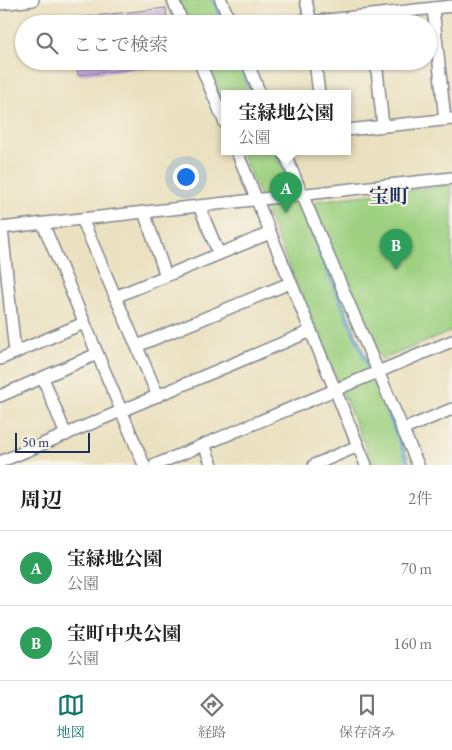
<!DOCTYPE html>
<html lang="ja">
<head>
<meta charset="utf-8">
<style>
	:root { --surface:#fff; --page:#f2f2f2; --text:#222; --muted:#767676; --line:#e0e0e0; --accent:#0f766e }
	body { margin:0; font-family:"EB Garamond","Noto Serif JP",serif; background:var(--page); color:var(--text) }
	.scale { position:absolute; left:15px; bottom:12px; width:75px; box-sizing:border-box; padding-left:5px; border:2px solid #1b2f5e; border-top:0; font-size:14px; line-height:18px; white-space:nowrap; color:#1b2f5e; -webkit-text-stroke:4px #f7f3e8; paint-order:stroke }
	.you { position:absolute; left:185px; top:176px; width:18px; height:18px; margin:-12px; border:4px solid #fff; border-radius:50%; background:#1a73e8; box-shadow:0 0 0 8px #1a73e833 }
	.badge { display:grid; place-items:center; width:32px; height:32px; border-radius:50%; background:var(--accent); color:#fff; font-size:16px; font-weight:700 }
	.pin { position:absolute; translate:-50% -41px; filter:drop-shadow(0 1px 2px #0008) }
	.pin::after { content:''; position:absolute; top:26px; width:18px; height:15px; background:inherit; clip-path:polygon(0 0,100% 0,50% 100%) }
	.popup { position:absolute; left:221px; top:90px; width:130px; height:65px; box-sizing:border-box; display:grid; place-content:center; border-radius:0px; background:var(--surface); filter:drop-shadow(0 1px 4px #0005); font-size:16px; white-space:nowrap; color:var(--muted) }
	.popup b { font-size:19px; color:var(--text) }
	.popup::after { content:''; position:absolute; left:50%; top:100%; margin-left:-10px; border:10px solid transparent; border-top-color:var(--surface) }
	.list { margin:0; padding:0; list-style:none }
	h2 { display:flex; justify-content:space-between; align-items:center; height:65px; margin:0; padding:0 20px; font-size:21px }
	h2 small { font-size:16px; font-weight:400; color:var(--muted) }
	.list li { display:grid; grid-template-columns:32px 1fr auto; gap:15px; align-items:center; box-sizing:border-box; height:75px; padding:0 20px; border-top:1px solid var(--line) }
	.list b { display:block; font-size:19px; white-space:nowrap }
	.list p { margin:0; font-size:16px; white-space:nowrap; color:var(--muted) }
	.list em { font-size:16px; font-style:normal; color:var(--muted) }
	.icon { flex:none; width:28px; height:28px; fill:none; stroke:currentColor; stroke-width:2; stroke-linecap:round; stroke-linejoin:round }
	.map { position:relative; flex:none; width:452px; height:465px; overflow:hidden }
	.search { position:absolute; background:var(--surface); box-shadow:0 1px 4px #0004; left:15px; right:15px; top:15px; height:55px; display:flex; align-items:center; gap:12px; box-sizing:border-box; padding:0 18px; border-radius:28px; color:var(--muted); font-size:19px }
	.sheet { height:215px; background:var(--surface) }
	nav { display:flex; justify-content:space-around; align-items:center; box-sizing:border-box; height:70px; border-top:1px solid var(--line); background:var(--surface); font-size:14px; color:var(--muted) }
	nav a { display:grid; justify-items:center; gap:2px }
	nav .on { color:var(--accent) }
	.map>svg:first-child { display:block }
	.green { fill:#9ed181; stroke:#5c8070 }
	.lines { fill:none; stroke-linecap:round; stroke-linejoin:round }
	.stream { stroke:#66a7d9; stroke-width:3 }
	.building { fill:#c2a0dc }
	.minor-casing { stroke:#83888f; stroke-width:14 }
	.minor { stroke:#fff; stroke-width:11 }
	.labels { text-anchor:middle; stroke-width:4; stroke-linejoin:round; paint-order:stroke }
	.quarter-label { font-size:20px; font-weight:bold; fill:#1b2f5e; stroke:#f7f3e8 }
</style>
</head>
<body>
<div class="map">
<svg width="452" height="465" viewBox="0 0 452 465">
	<rect width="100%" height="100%" fill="#f7f3e8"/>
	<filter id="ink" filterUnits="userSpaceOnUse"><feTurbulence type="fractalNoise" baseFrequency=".02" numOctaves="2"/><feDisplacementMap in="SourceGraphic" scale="10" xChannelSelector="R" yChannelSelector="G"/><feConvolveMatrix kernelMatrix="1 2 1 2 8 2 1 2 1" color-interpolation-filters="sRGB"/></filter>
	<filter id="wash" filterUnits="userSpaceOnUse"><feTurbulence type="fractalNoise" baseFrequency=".0096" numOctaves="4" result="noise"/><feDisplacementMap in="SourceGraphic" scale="20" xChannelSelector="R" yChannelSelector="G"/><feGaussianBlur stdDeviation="1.12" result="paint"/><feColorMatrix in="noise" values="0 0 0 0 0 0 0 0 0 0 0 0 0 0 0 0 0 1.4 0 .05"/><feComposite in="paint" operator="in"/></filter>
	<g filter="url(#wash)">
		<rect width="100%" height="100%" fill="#ebe1c0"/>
		<g class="green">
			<path d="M177 0H216L226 24H187Z"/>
			<path d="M203 61H242L256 94H225V113Z"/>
			<path d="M241 152H280L411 465H373Z"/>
			<path d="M452 185V331L383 359 378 355 313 208 316 201Z"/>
		</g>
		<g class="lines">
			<g class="stream">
				<path d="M213 0 223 24"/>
				<path d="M239 61 252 94"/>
				<path d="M277 152 292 187"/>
				<path d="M299 204 368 367"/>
				<path d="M375 383 409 465"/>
			</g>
		</g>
		<g id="blocks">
			<g class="building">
				<path d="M166 8 167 21 144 24H74V18Z"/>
				<path d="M95 61H169L170 65 78 75 76 63Z"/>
			</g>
		</g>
	</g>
	<g filter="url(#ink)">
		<use href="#blocks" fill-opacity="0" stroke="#83888f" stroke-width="1"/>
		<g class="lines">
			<defs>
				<g id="minor">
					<path d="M173 0 183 24"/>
					<path d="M221 0 231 24"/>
					<path d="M306 0 311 24"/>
					<path d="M0 4 33 0"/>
					<path d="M433 8 445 120"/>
					<path d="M291 24 452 6"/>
					<path d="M199 61 225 123"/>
					<path d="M247 61 260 94"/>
					<path d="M315 61 319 94"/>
					<path d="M376 61 383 126"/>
					<path d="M347 130 452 119"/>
					<path d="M237 152 366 465"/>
					<path d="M284 152 418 465"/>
					<path d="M199 206 219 254"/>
					<path d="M144 212 166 276"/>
					<path d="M82 219 158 396"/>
					<path d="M43 224 144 465"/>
					<path d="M0 228 452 178"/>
					<path d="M2 228 15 353"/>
					<path d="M115 297 270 233"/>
					<path d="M137 346 290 283"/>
					<path d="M0 359 84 323"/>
					<path d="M43 378 66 435"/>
					<path d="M0 396 97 354"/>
					<path d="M402 430 452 409"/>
					<path d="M204 445 212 465"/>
					<path d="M0 462 311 331"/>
					<path d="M155 465 452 341"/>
					<path d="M314 465 358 446"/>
				</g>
			</defs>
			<use href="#minor" class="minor-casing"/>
			<use href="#minor" class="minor"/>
		</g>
	</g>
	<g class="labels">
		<g class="quarter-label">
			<text x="389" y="203">宝町</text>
		</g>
	</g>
</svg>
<div class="scale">50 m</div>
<div class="you"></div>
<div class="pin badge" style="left:286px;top:213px;background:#2e9e5b">A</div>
<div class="popup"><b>宝緑地公園</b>公園</div>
<div class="pin badge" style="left:396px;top:270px;background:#2e9e5b">B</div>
<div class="search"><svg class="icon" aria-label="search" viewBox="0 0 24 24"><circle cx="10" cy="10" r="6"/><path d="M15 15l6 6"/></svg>ここで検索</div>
</div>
<section class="sheet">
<h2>周辺<small>2件</small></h2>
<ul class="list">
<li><span class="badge" style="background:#2e9e5b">A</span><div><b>宝緑地公園</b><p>公園</p></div><em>70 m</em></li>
<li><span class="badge" style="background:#2e9e5b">B</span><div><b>宝町中央公園</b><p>公園</p></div><em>160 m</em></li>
</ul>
</section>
<nav>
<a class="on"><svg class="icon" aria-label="map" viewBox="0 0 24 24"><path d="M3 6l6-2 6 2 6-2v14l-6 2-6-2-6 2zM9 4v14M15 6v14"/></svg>地図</a>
<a><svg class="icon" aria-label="directions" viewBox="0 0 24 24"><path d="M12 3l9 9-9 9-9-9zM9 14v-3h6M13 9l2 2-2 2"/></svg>経路</a>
<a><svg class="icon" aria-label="saved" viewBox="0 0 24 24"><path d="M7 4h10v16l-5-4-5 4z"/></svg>保存済み</a>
</nav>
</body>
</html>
